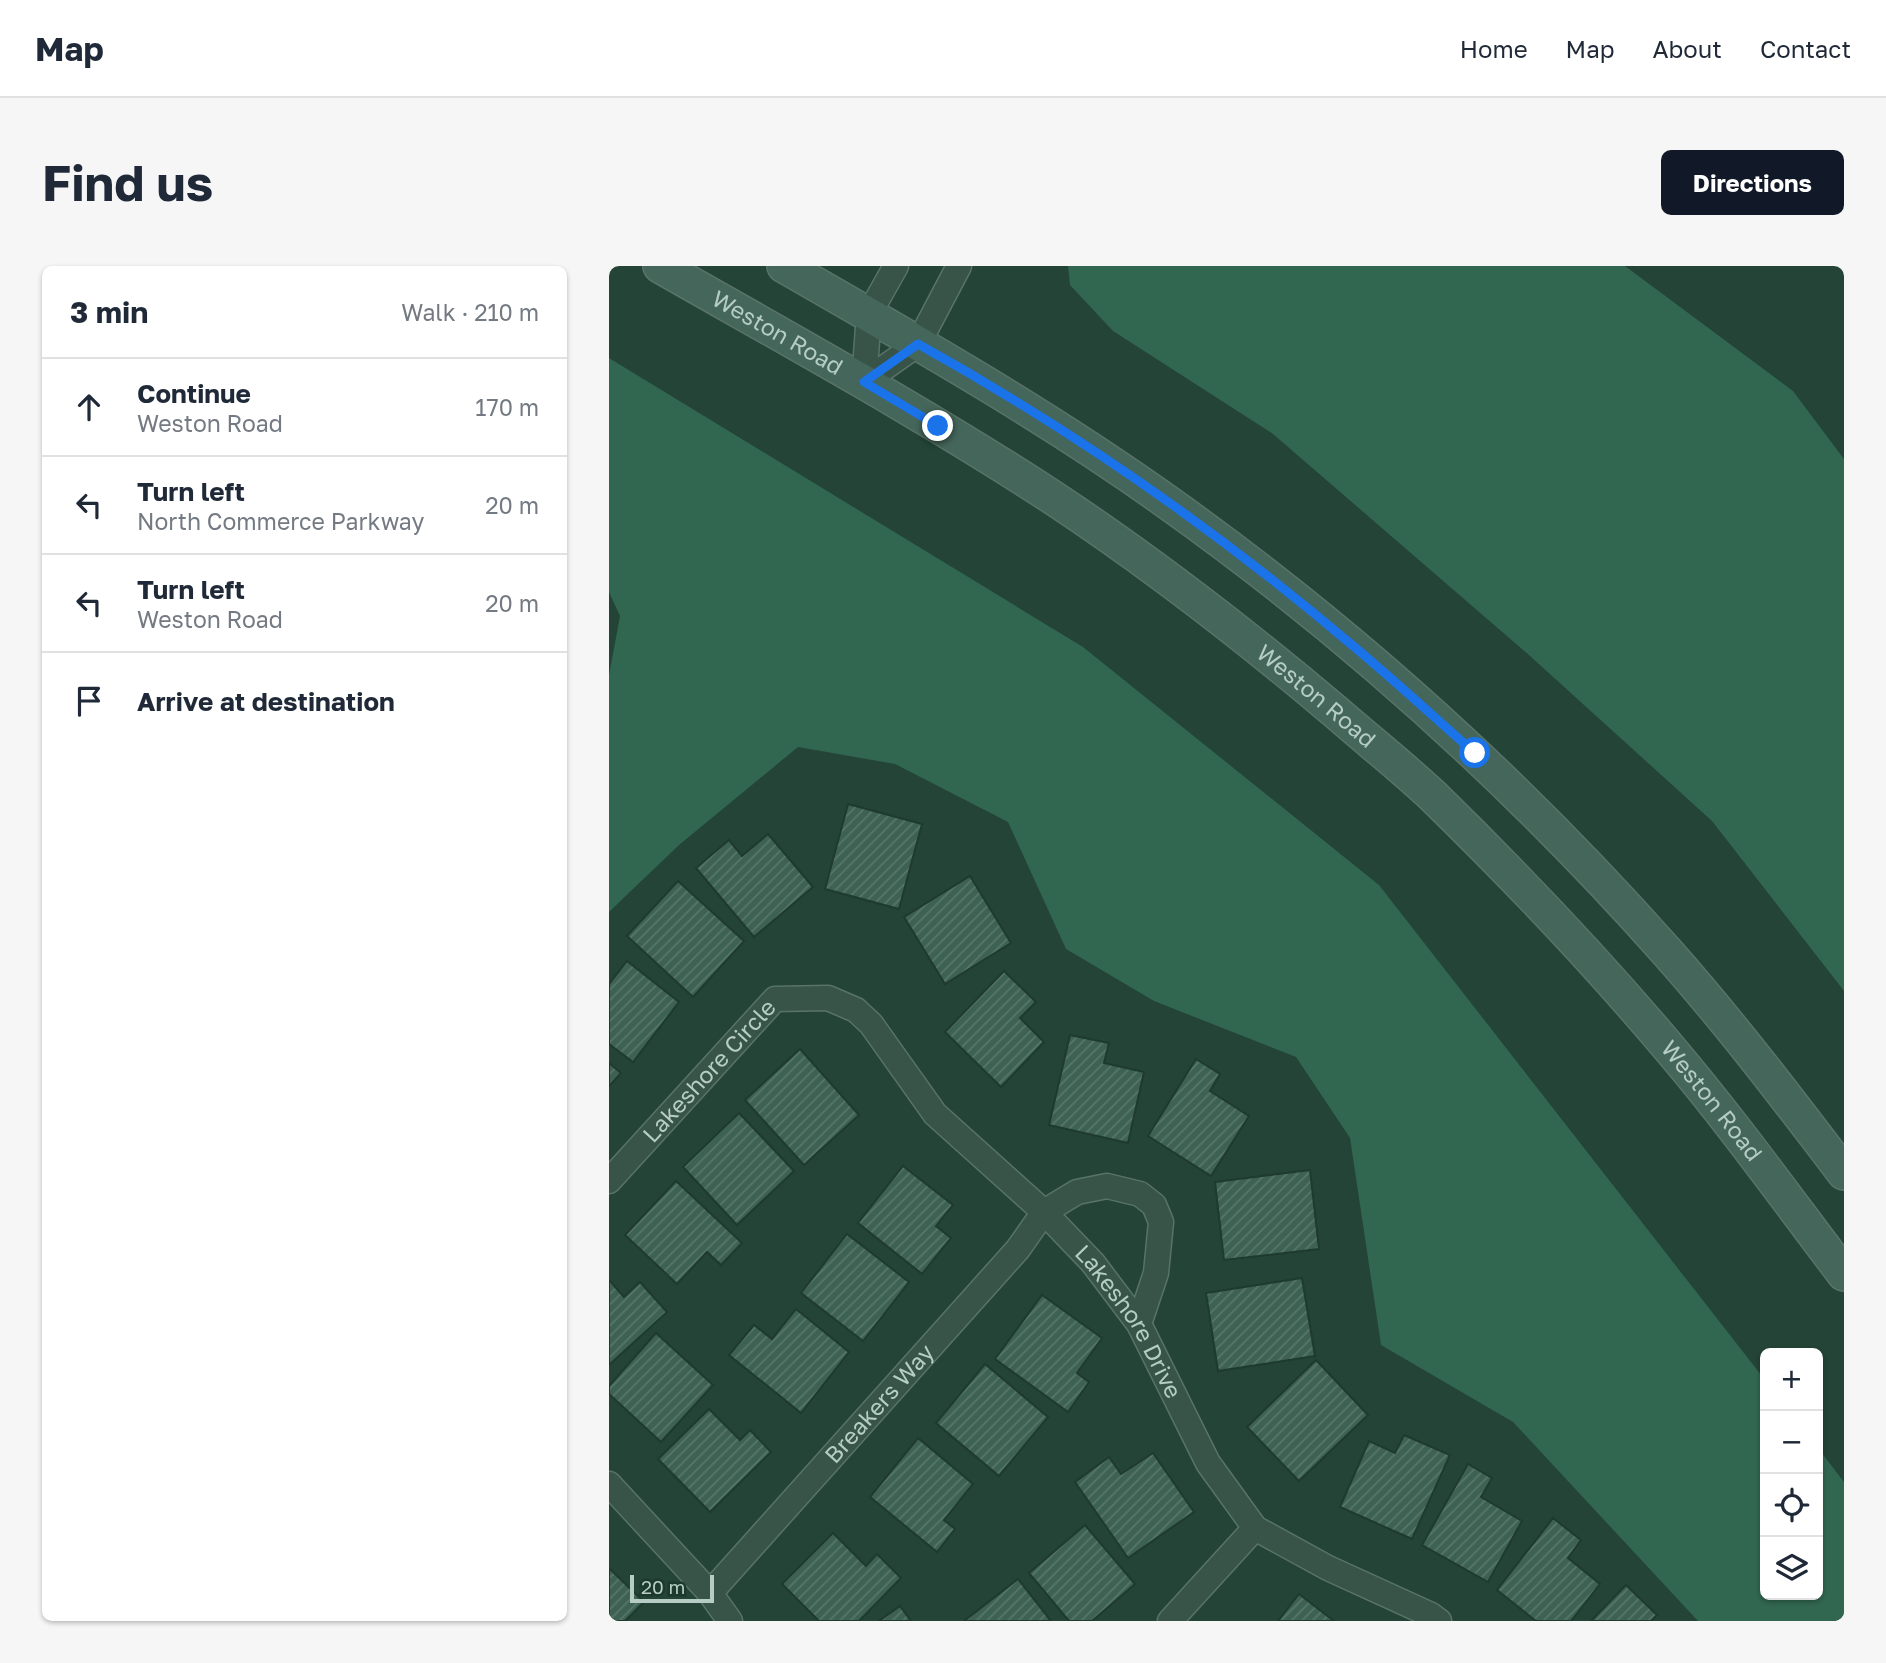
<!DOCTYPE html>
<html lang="en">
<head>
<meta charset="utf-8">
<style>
	:root { --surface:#fff; --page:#f6f6f7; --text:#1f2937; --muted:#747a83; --line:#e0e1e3; --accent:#111827 }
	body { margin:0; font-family:"Golos Text",sans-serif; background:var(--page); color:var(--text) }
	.controls { position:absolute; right:21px; bottom:21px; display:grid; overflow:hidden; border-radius:10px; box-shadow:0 2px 5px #0004 }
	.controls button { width:63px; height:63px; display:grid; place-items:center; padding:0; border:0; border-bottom:2px solid var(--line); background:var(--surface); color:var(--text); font:35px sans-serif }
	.scale { position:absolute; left:21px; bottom:18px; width:84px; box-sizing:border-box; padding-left:7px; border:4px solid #b5cdc4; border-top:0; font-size:19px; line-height:24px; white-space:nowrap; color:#b5cdc4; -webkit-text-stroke:5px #1d382d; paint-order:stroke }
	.stop { position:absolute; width:21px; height:21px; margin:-16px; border:5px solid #1a73e8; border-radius:50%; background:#fff }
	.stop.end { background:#1a73e8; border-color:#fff; box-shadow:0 2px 7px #0008 }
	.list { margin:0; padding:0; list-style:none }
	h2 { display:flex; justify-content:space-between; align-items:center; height:91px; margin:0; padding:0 28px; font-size:30px }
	h2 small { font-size:23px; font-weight:400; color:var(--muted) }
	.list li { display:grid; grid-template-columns:46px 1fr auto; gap:21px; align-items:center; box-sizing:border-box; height:98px; padding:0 28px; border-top:2px solid var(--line) }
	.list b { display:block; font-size:26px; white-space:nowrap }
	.list p { margin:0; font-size:23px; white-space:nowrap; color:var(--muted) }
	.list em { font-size:23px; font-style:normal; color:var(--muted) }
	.icon { flex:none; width:38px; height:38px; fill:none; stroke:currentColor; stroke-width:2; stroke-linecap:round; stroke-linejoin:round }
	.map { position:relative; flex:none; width:1235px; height:1355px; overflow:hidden; border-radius:10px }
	header { display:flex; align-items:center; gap:42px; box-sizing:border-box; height:98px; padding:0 35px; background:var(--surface); border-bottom:2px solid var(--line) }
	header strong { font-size:33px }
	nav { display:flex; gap:38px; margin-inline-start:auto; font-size:24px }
	.intro { display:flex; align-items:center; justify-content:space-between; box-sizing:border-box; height:168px; padding:0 42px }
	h1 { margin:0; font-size:49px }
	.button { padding:18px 32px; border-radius:10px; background:var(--accent); color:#fff; font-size:24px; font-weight:700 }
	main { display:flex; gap:42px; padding:0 42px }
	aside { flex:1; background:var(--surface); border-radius:10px; box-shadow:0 2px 5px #0004 }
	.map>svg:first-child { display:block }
	.water { fill:#316650 }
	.building { fill:url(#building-hatch); stroke:#1f3a2f; stroke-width:2 }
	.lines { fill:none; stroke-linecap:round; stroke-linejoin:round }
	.street-casing { stroke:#597369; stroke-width:27 }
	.secondary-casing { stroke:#597369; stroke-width:36 }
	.street { stroke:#385348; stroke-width:24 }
	.secondary { stroke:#45665b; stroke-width:33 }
	.route { stroke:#1a73e8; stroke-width:9 }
	.labels { text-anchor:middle; stroke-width:5; stroke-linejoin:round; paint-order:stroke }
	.street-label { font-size:23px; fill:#b5cdc4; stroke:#1d382d }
</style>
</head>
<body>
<header>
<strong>Map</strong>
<nav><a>Home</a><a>Map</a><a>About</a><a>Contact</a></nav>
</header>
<div class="intro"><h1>Find us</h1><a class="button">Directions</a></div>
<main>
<aside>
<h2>3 min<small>Walk · 210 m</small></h2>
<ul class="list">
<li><svg class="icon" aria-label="ahead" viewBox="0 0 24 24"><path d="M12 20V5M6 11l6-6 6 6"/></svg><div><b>Continue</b><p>Weston Road</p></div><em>170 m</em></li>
<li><svg class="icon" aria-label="left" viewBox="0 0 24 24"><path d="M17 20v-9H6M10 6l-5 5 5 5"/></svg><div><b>Turn left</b><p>North Commerce Parkway</p></div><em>20 m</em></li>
<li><svg class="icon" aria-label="left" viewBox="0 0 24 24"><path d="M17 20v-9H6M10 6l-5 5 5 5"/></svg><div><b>Turn left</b><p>Weston Road</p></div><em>20 m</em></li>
<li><svg class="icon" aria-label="arrive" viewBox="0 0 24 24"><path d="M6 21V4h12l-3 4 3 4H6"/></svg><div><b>Arrive at destination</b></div></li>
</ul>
</aside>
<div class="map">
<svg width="1235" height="1355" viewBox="0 0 1235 1355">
	<defs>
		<pattern id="building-hatch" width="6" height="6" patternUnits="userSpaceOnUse" patternTransform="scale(1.75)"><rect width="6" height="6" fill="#3d6153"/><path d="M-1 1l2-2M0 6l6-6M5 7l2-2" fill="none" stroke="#57766a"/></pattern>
	</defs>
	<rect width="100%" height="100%" fill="#234436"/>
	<g class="water">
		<path d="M459 0H1016L1184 125 1235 193V725L1103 555 921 390 664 168 504 65 461 19Z"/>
		<path d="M0 92 474 381 770 619 1156 1114V1329H1209V1182L1235 1216V1355H1089L904 1156 772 1079 741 872 687 791 545 735 457 683 399 556 286 498 189 481 70 579 0 646V409L11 350 0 326Z"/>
	</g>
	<g class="building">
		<path d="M239 538 313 558 290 643 216 623Z"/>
		<path d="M159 568 204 621 145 671 87 602 120 574 133 590Z"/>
		<path d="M361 610 402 677 336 718 295 651Z"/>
		<path d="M69 615 135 675 84 731 18 670Z"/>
		<path d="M18 695 70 736 24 796 0 778V718Z"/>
		<path d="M395 705 427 736 411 752 435 776 392 821 336 766Z"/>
		<path d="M461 769 500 777 495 797 535 806 519 877 440 859Z"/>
		<path d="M191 783 250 849 195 899 136 834Z"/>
		<path d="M587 793 611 808 601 825 640 850 602 910 539 870Z"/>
		<path d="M0 797 12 807 0 820Z"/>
		<path d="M130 847 185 905 128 959 74 901Z"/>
		<path d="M294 900 344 939 327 960 342 972 313 1008 249 957Z"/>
		<path d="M701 904 710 983 615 994 606 916Z"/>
		<path d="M67 915 133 977 112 999 98 986 68 1018 16 969Z"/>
		<path d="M238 968 300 1016 254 1075 192 1027Z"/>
		<path d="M693 1012 706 1090 609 1105 597 1027Z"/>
		<path d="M0 1014 15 1031 31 1016 58 1046 0 1099Z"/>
		<path d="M433 1029 493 1072 468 1107 480 1116 459 1146 386 1093Z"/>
		<path d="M187 1043 240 1086 192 1147 120 1089 145 1059 163 1073Z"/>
		<path d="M47 1067 104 1119 52 1176 0 1128V1120Z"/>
		<path d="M707 1094 759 1149 690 1215 638 1161Z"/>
		<path d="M376 1098 439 1151 390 1210 327 1157Z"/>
		<path d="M100 1143 131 1174 141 1164 162 1186 101 1246 49 1193Z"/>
		<path d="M795 1169 841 1189 803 1273 731 1241 760 1175 786 1187Z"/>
		<path d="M309 1172 364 1218 335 1254 346 1263 328 1286 261 1231Z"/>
		<path d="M544 1187 585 1246 519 1292 466 1216 500 1191 512 1208Z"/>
		<path d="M859 1198 883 1212 872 1231 913 1255 879 1316 813 1279Z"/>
		<path d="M944 1252 972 1274 959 1292 991 1318 962 1355H927L888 1324Z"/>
		<path d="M476 1259 526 1318 483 1355H460L420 1307Z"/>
		<path d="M224 1267 257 1300 268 1288 292 1312 250 1355H210L173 1318Z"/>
		<path d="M0 1302 35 1336 16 1355H0Z"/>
		<path d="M409 1313 442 1355H355Z"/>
		<path d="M1017 1319 1048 1349 1042 1355H982Z"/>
		<path d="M690 1328 725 1355H669Z"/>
		<path d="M291 1340 302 1355H270Z"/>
	</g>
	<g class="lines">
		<defs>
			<g id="street">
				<path d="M255 116 309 78 350 0"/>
				<path d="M255 116 260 48 287 0"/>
				<path id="s1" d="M0 915 166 733 219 732 247 744 262 758 326 848 435 946 484 997 530 1058 599 1197 646 1262 719 1302 822 1349 830 1355"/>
				<path d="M0 1218 101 1327 121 1355"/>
				<path id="s2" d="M101 1327 409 983 435 946 468 926 498 920 531 928 545 939 552 956 547 1007 530 1058"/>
				<path d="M561 1355 646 1262"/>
			</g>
			<g id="secondary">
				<path id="s3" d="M51 0C184 76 318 149 446 233 544 298 638 371 728 447 760 475 793 501 824 530 907 611 987 695 1061 783 1123 856 1178 933 1235 1008"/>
				<path d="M175 0C304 74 433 147 554 233 739 364 908 517 1058 686 1121 757 1178 832 1235 907"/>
			</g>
		</defs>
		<use href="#street" class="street-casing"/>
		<use href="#secondary" class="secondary-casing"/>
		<use href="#street" class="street"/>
		<use href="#secondary" class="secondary"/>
	</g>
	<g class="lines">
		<path class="route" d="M329 160 255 116 309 78C462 163 609 265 743 379 785 414 825 451 866 487"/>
	</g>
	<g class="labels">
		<g class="street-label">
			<text dy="8" stroke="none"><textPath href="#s3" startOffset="135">Weston Road</textPath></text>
			<text dy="8" stroke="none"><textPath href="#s3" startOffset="786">Weston Road</textPath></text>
			<text dy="8" stroke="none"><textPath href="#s1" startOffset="149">Lakeshore Circle</textPath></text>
			<text dy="8" stroke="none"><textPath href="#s3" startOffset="1353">Weston Road</textPath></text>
			<text dy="8" stroke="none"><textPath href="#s1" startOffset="747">Lakeshore Drive</textPath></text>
			<text dy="8" stroke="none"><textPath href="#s2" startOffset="254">Breakers Way</textPath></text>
		</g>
	</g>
</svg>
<div class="controls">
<button>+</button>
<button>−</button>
<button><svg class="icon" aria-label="locate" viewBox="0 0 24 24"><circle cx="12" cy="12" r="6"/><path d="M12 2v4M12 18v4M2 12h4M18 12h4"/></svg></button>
<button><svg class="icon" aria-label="layers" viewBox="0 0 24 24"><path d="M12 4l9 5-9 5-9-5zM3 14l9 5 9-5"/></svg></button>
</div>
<div class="scale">20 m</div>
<div class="stop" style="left:866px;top:487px"></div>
<div class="stop end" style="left:329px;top:160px"></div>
</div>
</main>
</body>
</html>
